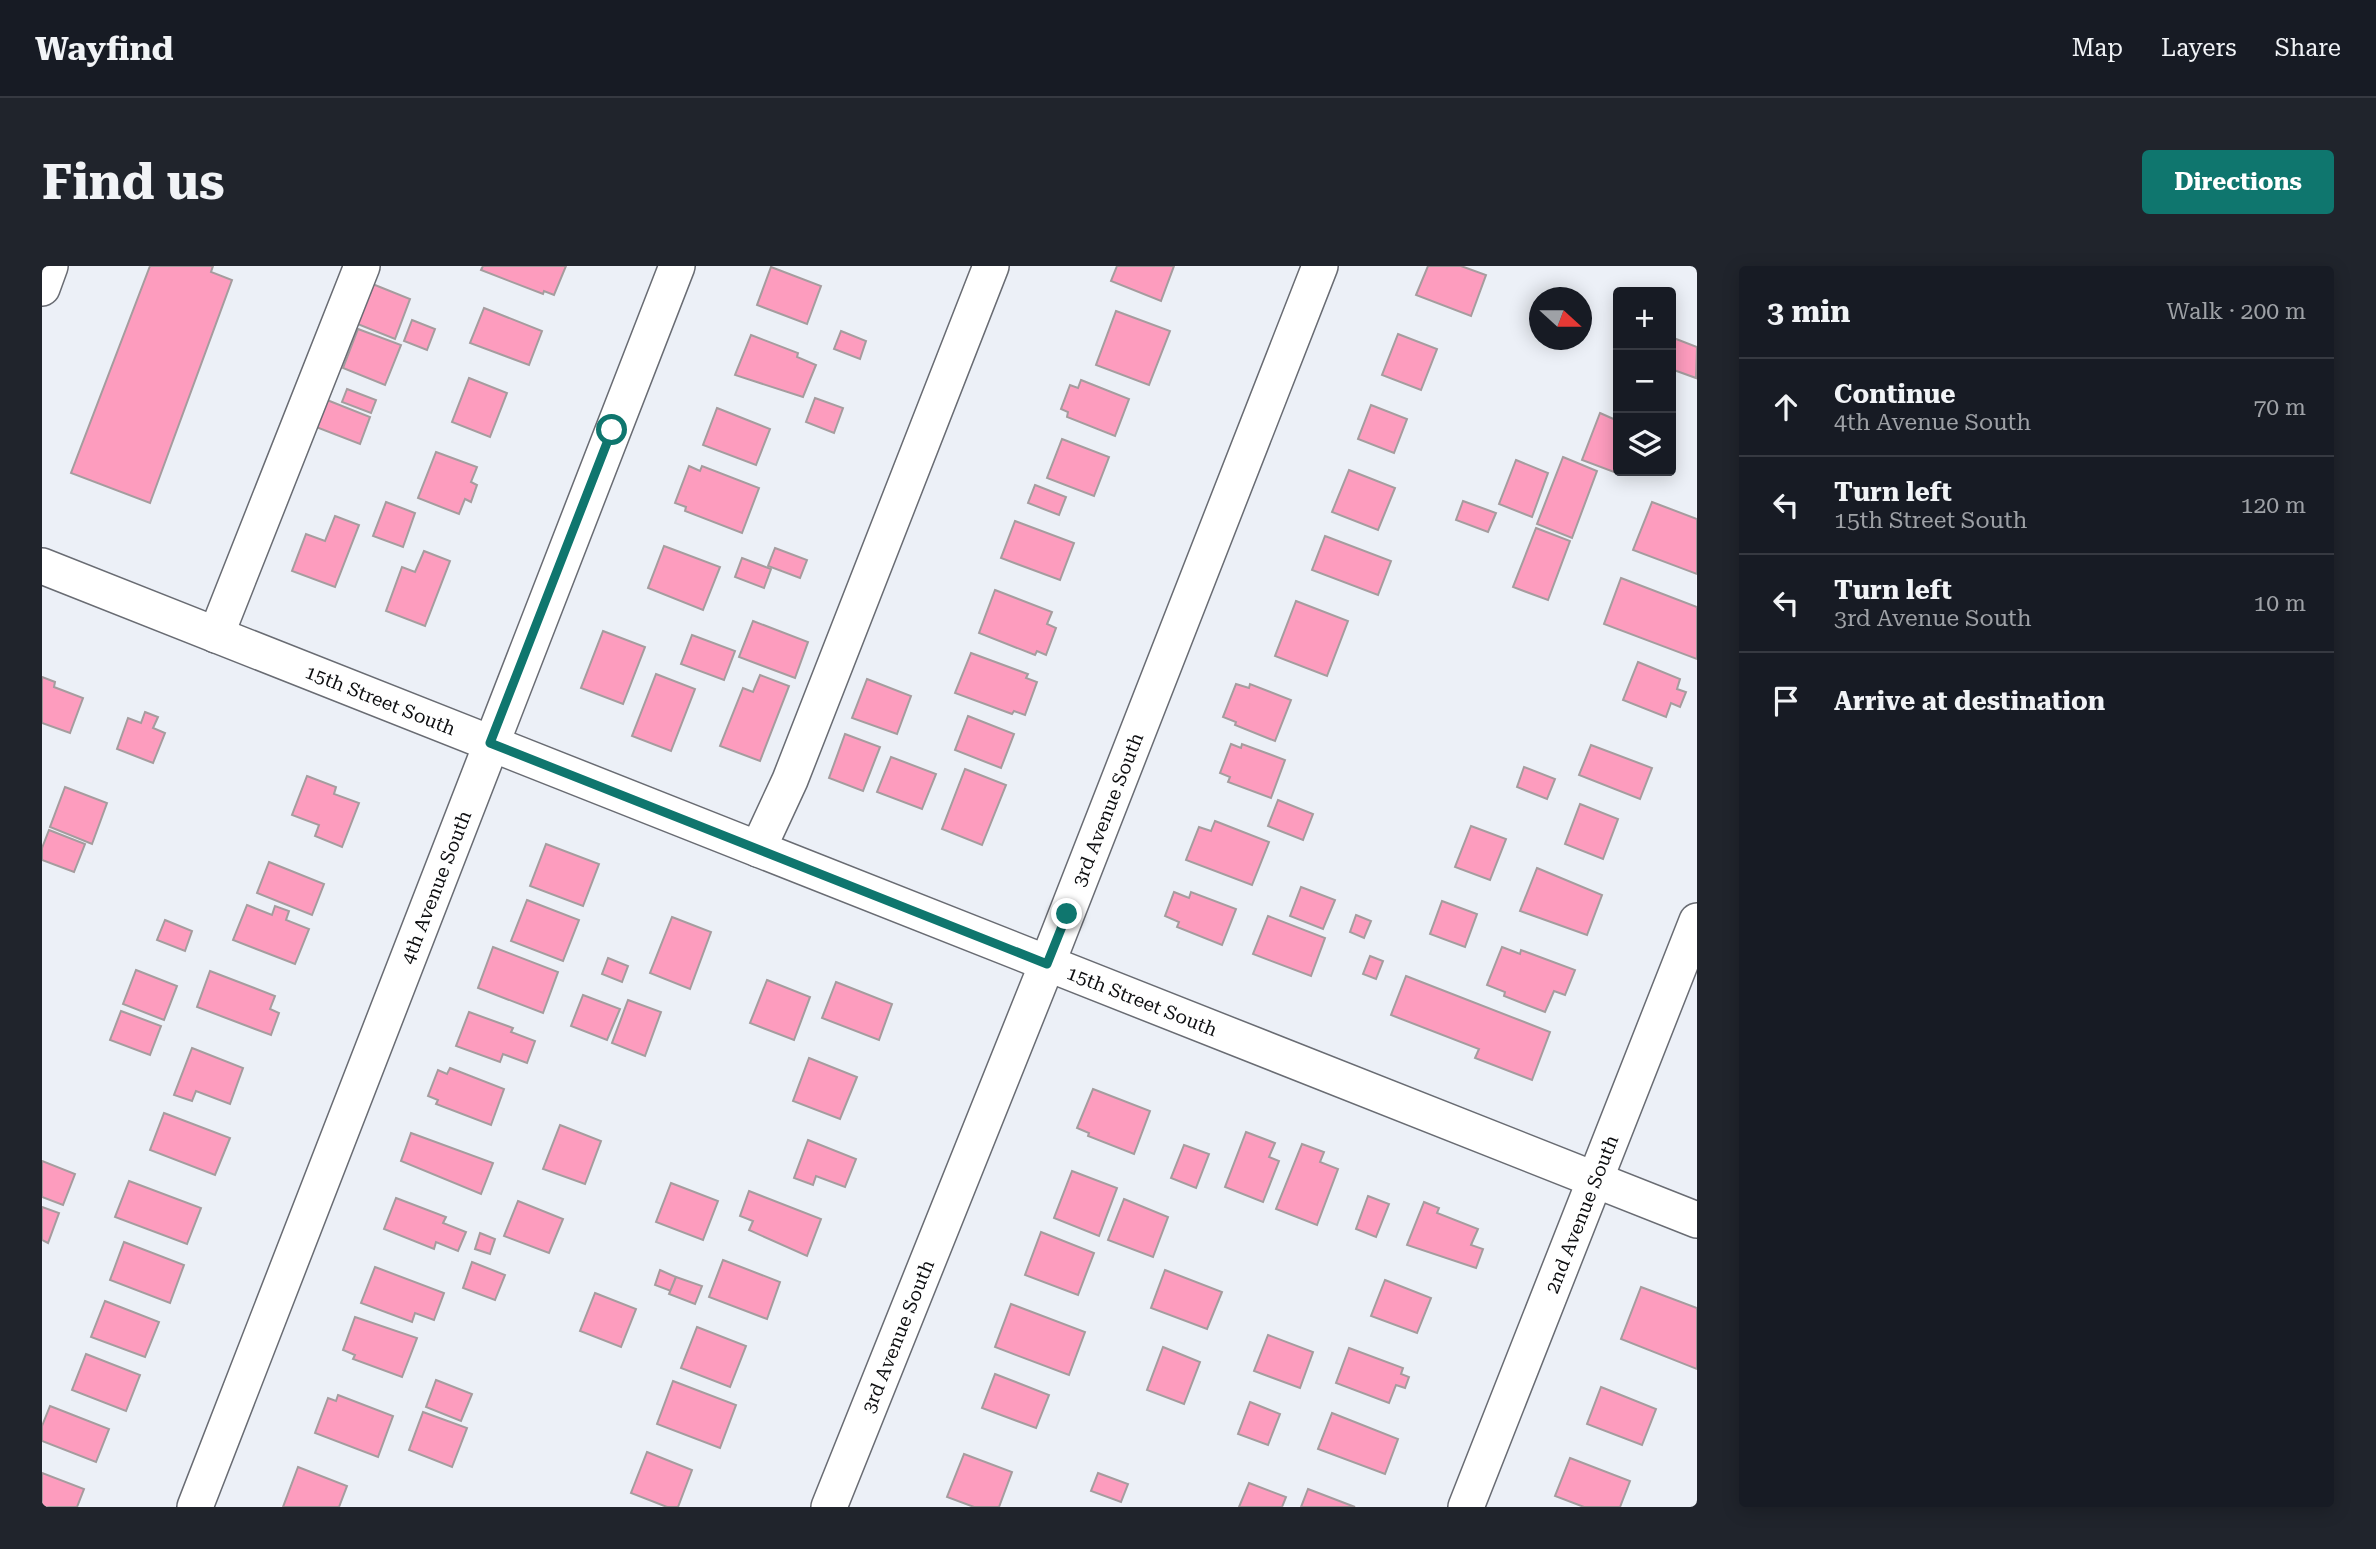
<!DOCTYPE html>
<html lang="en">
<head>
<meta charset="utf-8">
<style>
	:root { --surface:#171b24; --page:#20242c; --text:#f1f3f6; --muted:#9ea1a6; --line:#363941; --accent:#0f766e }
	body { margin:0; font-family:"Roboto Serif",serif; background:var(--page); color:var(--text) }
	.controls { position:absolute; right:21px; top:21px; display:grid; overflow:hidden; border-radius:7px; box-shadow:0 4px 18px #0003 }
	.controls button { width:63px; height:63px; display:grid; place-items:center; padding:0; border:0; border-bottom:2px solid var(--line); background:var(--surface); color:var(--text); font:35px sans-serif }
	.compass { position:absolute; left:1487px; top:21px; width:63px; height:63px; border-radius:50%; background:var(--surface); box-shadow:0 4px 18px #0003; rotate:111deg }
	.stop { position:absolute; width:21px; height:21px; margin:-16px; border:5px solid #0f766e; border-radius:50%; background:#fff }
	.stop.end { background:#0f766e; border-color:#fff; box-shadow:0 2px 7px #0008 }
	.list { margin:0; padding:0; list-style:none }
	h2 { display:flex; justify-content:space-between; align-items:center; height:91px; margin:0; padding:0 28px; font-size:30px }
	h2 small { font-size:23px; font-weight:400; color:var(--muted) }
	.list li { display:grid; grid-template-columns:46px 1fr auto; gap:21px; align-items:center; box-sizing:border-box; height:98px; padding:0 28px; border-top:2px solid var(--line) }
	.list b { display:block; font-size:26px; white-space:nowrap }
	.list p { margin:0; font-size:23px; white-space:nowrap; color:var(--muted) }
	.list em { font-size:23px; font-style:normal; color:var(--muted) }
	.icon { flex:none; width:38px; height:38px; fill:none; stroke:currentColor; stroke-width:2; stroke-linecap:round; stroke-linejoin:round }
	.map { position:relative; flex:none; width:1655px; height:1241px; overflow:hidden; border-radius:7px }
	header { display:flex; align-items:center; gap:42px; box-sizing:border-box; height:98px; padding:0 35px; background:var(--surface); border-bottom:2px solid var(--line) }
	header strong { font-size:33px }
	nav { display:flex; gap:38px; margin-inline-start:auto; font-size:24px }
	.intro { display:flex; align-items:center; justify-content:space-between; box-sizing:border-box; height:168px; padding:0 42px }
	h1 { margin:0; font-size:49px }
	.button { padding:18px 32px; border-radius:7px; background:var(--accent); color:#fff; font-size:24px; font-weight:700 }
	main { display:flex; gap:42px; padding:0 42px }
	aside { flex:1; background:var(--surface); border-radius:7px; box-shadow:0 4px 18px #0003 }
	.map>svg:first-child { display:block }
	.building { fill:#fd9cbe; stroke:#a59c9e; stroke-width:2 }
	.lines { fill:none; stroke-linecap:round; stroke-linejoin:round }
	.minor-casing { stroke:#696c73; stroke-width:38 }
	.minor { stroke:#fff; stroke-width:35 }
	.route { stroke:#0f766e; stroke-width:9 }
	.labels { text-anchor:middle; stroke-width:7; stroke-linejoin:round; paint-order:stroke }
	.street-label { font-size:19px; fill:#0d0e10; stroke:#fff }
</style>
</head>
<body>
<header>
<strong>Wayfind</strong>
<nav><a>Map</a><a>Layers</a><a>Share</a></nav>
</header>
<div class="intro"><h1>Find us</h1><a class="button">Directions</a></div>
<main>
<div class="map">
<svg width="1655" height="1241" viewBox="0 0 1655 1241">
	<rect width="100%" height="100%" fill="#ecf0f7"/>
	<g class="building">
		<path d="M108 0H171L169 6 190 14 108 237 29 207Z"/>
		<path d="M441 0H524L512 29 502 25 501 28 439 4Z"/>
		<path d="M1075 0H1132L1119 35 1069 15Z"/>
		<path d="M1386 0H1419L1444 9 1429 50 1374 29Z"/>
		<path d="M729 1 779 20 765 58 715 39Z"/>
		<path d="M328 17 368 33 353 73 313 57Z"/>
		<path d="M442 42 500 65 487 99 428 77Z"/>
		<path d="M1074 45 1128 65 1107 119 1054 99Z"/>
		<path d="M370 54 393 63 385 84 362 75Z"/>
		<path d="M316 63 359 79 343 119 301 102Z"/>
		<path d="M799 65 824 75 818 93 792 83Z"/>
		<path d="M1356 68 1395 83 1379 124 1340 109Z"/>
		<path d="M709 69 756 87 755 91 774 99 761 131 693 109Z"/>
		<path d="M1629 71 1655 81 1654 112 1629 103Z"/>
		<path d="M427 112 465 127 448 171 410 156Z"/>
		<path d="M1039 114 1087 133 1073 170 1025 151 1026 146 1019 143 1028 119 1036 122Z"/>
		<path d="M305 123 334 134 329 147 300 136Z"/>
		<path d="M773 132 801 142 792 167 764 156Z"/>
		<path d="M285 134 328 151 318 178 274 161Z"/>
		<path d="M1329 139 1365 153 1352 187 1316 173Z"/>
		<path d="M675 142 728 163 714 199 661 179Z"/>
		<path d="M1558 147 1576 155V195L1572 206 1540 194Z"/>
		<path d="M1020 173 1067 191 1052 230 1005 212Z"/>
		<path d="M394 186 435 201 429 216 435 219 429 236 423 233 417 248 376 232Z"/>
		<path d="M1521 191 1555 205 1530 272 1495 258Z"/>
		<path d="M1474 194 1506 207 1490 251 1457 238Z"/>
		<path d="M647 200 658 205 660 200 717 222 700 267 643 245 644 241 633 237Z"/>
		<path d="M1307 204 1353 222 1336 264 1290 246Z"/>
		<path d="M993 219 1024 231 1017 249 986 237Z"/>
		<path d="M1421 235 1454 247 1446 266 1414 254Z"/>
		<path d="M344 236 373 247 361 281 331 270Z"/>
		<path d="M1610 236 1655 253V308L1591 284Z"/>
		<path d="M293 250 317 259 293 321 250 305 264 268 283 275Z"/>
		<path d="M973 255 1032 277 1018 314 959 292Z"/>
		<path d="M1494 262 1528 275 1506 334 1471 321Z"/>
		<path d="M1283 270 1349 295 1336 329 1270 304Z"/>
		<path d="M622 280 678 301 661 344 606 322Z"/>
		<path d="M733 282 765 294 758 312 726 300Z"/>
		<path d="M382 285 408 295 383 360 344 345 360 301 373 306Z"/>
		<path d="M700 292 729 303 722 322 693 311Z"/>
		<path d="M1579 312 1655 341V393L1562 358Z"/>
		<path d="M953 324 1010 346 1005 358 1014 362 1004 389 995 385 993 389 937 367Z"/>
		<path d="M1254 335 1306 355 1285 410 1233 390Z"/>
		<path d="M711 355 766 376 753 412 697 391Z"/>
		<path d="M561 365 603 381 581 438 539 422Z"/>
		<path d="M650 369 693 385 682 414 639 398Z"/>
		<path d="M929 387 986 408 984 412 995 416 983 449 972 445 970 448 913 427Z"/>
		<path d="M1596 396 1638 413 1635 423 1644 426 1638 441 1629 437 1624 451 1581 434Z"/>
		<path d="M614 408 653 423 629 485 590 470Z"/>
		<path d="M718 409 747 420 718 495 678 480 701 422 711 426Z"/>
		<path d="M0 411 13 416 12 421 41 432 28 467 0 457Z"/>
		<path d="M825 413 869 430 855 468 810 452Z"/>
		<path d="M1194 418 1207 422 1208 418 1249 434 1233 475 1193 459 1194 456 1181 451Z"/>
		<path d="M103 446 116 451 111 462 123 467 111 497 75 483 86 452 99 457Z"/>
		<path d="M926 450 972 468 959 502 913 484Z"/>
		<path d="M803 468 838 481 821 525 787 512Z"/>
		<path d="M1189 478 1199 482 1200 478 1243 494 1229 532 1186 516 1188 511 1178 507Z"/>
		<path d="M1549 479 1610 502 1598 533 1537 509Z"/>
		<path d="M849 491 894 508 880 543 835 526Z"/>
		<path d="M1482 501 1513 513 1505 533 1475 521Z"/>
		<path d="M923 503 964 519 940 579 900 563Z"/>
		<path d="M265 510 294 521 292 528 317 537 300 581 273 570 277 559 250 549Z"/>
		<path d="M23 521 65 537 50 578 8 561Z"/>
		<path d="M1236 534 1271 548 1261 574 1226 560Z"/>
		<path d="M1538 538 1576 553 1561 593 1523 578Z"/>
		<path d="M1173 555 1227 576 1210 619 1144 594 1157 561 1169 565Z"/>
		<path d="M1429 560 1464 573 1448 614 1413 601Z"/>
		<path d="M7 564 43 578 32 606 0 594V582Z"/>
		<path d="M504 578 557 598 541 640 488 620Z"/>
		<path d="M227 596 282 618 270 649 215 627Z"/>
		<path d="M1495 602 1560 629 1545 669 1478 645Z"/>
		<path d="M1259 621 1293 634 1281 663 1248 650Z"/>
		<path d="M1132 626 1147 632 1149 626 1194 643 1180 679 1135 661 1137 656 1123 650Z"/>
		<path d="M485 634 537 654 521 695 469 675Z"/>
		<path d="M1400 635 1435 648 1423 681 1388 668Z"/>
		<path d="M205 639 230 649 233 640 247 645 244 654 267 663 253 698 191 674Z"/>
		<path d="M1314 649 1329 655 1322 672 1308 666Z"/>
		<path d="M1226 650 1283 672 1269 710 1211 688Z"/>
		<path d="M630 651 669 666 648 723 608 707Z"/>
		<path d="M123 654 150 665 143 685 115 674Z"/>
		<path d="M451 681 516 706 501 747 436 722Z"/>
		<path d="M1460 681 1478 688 1479 684 1533 704 1523 729 1512 725 1503 746 1462 730 1463 726 1445 719Z"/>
		<path d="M1328 690 1341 695 1334 713 1321 708Z"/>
		<path d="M566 692 586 700 580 716 560 708Z"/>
		<path d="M94 704 135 720 122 754 81 738Z"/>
		<path d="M168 705 233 730 228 743 237 747 229 769 155 741Z"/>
		<path d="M1364 710 1508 766 1490 814 1433 792 1437 783 1349 749Z"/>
		<path d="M725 714 768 731 752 774 708 757Z"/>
		<path d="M794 716 850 738 837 774 780 752Z"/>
		<path d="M541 729 578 743 565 774 529 760Z"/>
		<path d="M586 734 619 746 603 790 570 777Z"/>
		<path d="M79 745 119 760 108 789 68 774Z"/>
		<path d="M427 746 471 762 469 766 493 775 485 797 461 788 458 796 414 780Z"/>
		<path d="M150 782 201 802 188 838 154 825 150 835 132 829Z"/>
		<path d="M767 792 815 811 798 853 751 835Z"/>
		<path d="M408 802 462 823 449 859 394 838 396 834 386 830 396 804 405 808Z"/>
		<path d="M1051 823 1108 845 1092 888 1046 870 1047 867 1035 862Z"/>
		<path d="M122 847 188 872 173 909 108 884Z"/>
		<path d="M518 859 559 875 543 918 501 903Z"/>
		<path d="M1204 866 1233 877 1227 891 1237 895 1221 936 1183 921Z"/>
		<path d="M369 867 451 897 439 928 359 895Z"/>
		<path d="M766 874 814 893 803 921 774 910 771 919 752 912Z"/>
		<path d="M1260 878 1282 886 1278 896 1296 903 1275 959 1234 943Z"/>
		<path d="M1142 879 1167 888 1154 922 1129 912Z"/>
		<path d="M0 895 33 908 21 939 0 931Z"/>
		<path d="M1030 905 1075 922 1057 970 1012 952Z"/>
		<path d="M87 915 159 942 145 978 73 951Z"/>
		<path d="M629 917 676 935 661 974 614 956Z"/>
		<path d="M707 925 779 953 765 990 707 964 711 955 698 950Z"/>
		<path d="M1326 930 1347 938 1334 971 1314 963Z"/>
		<path d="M354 932 404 951 401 957 424 966 416 985 394 976 392 983 342 963Z"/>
		<path d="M1082 933 1126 951 1111 991 1066 974Z"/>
		<path d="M476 935 521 953 507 987 462 970Z"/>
		<path d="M1382 936 1397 942 1395 947 1436 963 1429 979 1441 983 1434 1002 1365 979Z"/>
		<path d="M0 941 17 947 6 977 0 974Z"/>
		<path d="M999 966 1052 987 1036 1029 983 1009Z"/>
		<path d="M438 967 453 973 448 988 433 983Z"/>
		<path d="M82 976 142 999 128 1037 68 1014Z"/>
		<path d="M681 994 738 1016 725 1053 667 1031Z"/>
		<path d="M430 996 463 1009 453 1034 421 1022Z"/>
		<path d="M333 1001 402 1027 392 1054 373 1047 370 1056 319 1037Z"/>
		<path d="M618 1004 634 1011 629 1025 613 1019Z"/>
		<path d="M1123 1004 1180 1026 1165 1063 1109 1042Z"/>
		<path d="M634 1011 660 1020 653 1038 627 1028Z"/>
		<path d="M1343 1014 1389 1032 1375 1067 1329 1050Z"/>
		<path d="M1599 1021 1655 1042V1103L1579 1073Z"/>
		<path d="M553 1027 594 1043 579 1081 538 1065Z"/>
		<path d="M63 1035 117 1056 103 1091 49 1071Z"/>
		<path d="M969 1038 1043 1066 1027 1109 953 1081Z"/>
		<path d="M313 1051 375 1072 360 1111 311 1093 313 1089 301 1084Z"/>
		<path d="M655 1061 704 1080 688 1121 639 1102Z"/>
		<path d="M1226 1069 1271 1086 1258 1122 1212 1105Z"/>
		<path d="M1121 1081 1158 1096 1142 1138 1105 1124Z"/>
		<path d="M1307 1082 1361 1102 1359 1108 1367 1111 1363 1122 1354 1119 1347 1137 1294 1117Z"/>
		<path d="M44 1088 98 1109 84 1145 30 1124Z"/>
		<path d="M953 1108 1007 1129 994 1162 940 1142Z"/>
		<path d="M394 1114 430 1128 419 1155 384 1141Z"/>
		<path d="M631 1115 694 1139 678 1182 615 1158Z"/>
		<path d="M1559 1121 1614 1143 1600 1179 1545 1158Z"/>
		<path d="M296 1129 351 1150 336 1191 273 1167 286 1132 294 1135Z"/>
		<path d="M1208 1136 1238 1148 1226 1179 1196 1168Z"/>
		<path d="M8 1140 67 1163 54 1196 0 1175V1160Z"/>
		<path d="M381 1146 425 1162 410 1201 367 1184Z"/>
		<path d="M1290 1147 1356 1173 1343 1208 1276 1183Z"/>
		<path d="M605 1186 650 1204 636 1241H625L589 1227Z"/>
		<path d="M922 1188 970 1206 957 1241H932L905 1231Z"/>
		<path d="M1528 1192 1588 1215 1578 1241H1542L1513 1230Z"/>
		<path d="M256 1201 305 1220 297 1241H241Z"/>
		<path d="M0 1207 42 1223 35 1241H0Z"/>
		<path d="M1056 1207 1086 1218 1079 1236 1049 1225Z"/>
		<path d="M1207 1217 1244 1231 1240 1241H1197Z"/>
		<path d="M1266 1223 1313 1241H1259Z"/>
	</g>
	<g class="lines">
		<defs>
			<g id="minor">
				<path d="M0 22 8 0"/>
				<path id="s1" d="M0 300 1655 954"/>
				<path d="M174 369 320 0"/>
				<path d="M716 583 748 514 949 0"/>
				<path id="s2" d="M153 1241 635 0"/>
				<path id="s3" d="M787 1241 1005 698 1278 0"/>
				<path id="s4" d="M1424 1241 1655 655"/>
			</g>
		</defs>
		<use href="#minor" class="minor-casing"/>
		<use href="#minor" class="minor"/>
	</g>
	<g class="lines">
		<path class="route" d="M570 164 448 477 1005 698 1025 648"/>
	</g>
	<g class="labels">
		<g class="street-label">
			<text dy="7" stroke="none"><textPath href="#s1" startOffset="364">15th Street South</textPath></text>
			<text dy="7" stroke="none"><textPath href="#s3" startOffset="751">3rd Avenue South</textPath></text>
			<text dy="7" stroke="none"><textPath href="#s2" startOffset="665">4th Avenue South</textPath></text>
			<text dy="7" stroke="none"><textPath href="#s1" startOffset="1183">15th Street South</textPath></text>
			<text dy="7" stroke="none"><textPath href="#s4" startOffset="315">2nd Avenue South</textPath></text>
			<text dy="7" stroke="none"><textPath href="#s3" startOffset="184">3rd Avenue South</textPath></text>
		</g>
	</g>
</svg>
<div class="controls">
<button>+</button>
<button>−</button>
<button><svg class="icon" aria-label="layers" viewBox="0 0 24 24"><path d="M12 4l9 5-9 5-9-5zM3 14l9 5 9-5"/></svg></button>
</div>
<svg class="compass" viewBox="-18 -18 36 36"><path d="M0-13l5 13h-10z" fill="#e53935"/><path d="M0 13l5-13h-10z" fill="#9ea1a6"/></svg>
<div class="stop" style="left:570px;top:164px"></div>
<div class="stop end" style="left:1025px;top:648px"></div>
</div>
<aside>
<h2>3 min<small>Walk · 200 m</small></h2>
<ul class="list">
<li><svg class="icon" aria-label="ahead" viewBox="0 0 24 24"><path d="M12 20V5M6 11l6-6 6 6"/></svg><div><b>Continue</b><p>4th Avenue South</p></div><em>70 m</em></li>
<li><svg class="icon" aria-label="left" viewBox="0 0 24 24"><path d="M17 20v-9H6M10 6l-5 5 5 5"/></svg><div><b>Turn left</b><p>15th Street South</p></div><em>120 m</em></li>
<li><svg class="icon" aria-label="left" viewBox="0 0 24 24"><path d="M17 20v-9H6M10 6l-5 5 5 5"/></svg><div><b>Turn left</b><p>3rd Avenue South</p></div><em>10 m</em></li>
<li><svg class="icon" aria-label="arrive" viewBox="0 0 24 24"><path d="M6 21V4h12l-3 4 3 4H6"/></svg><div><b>Arrive at destination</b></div></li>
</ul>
</aside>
</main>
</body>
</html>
